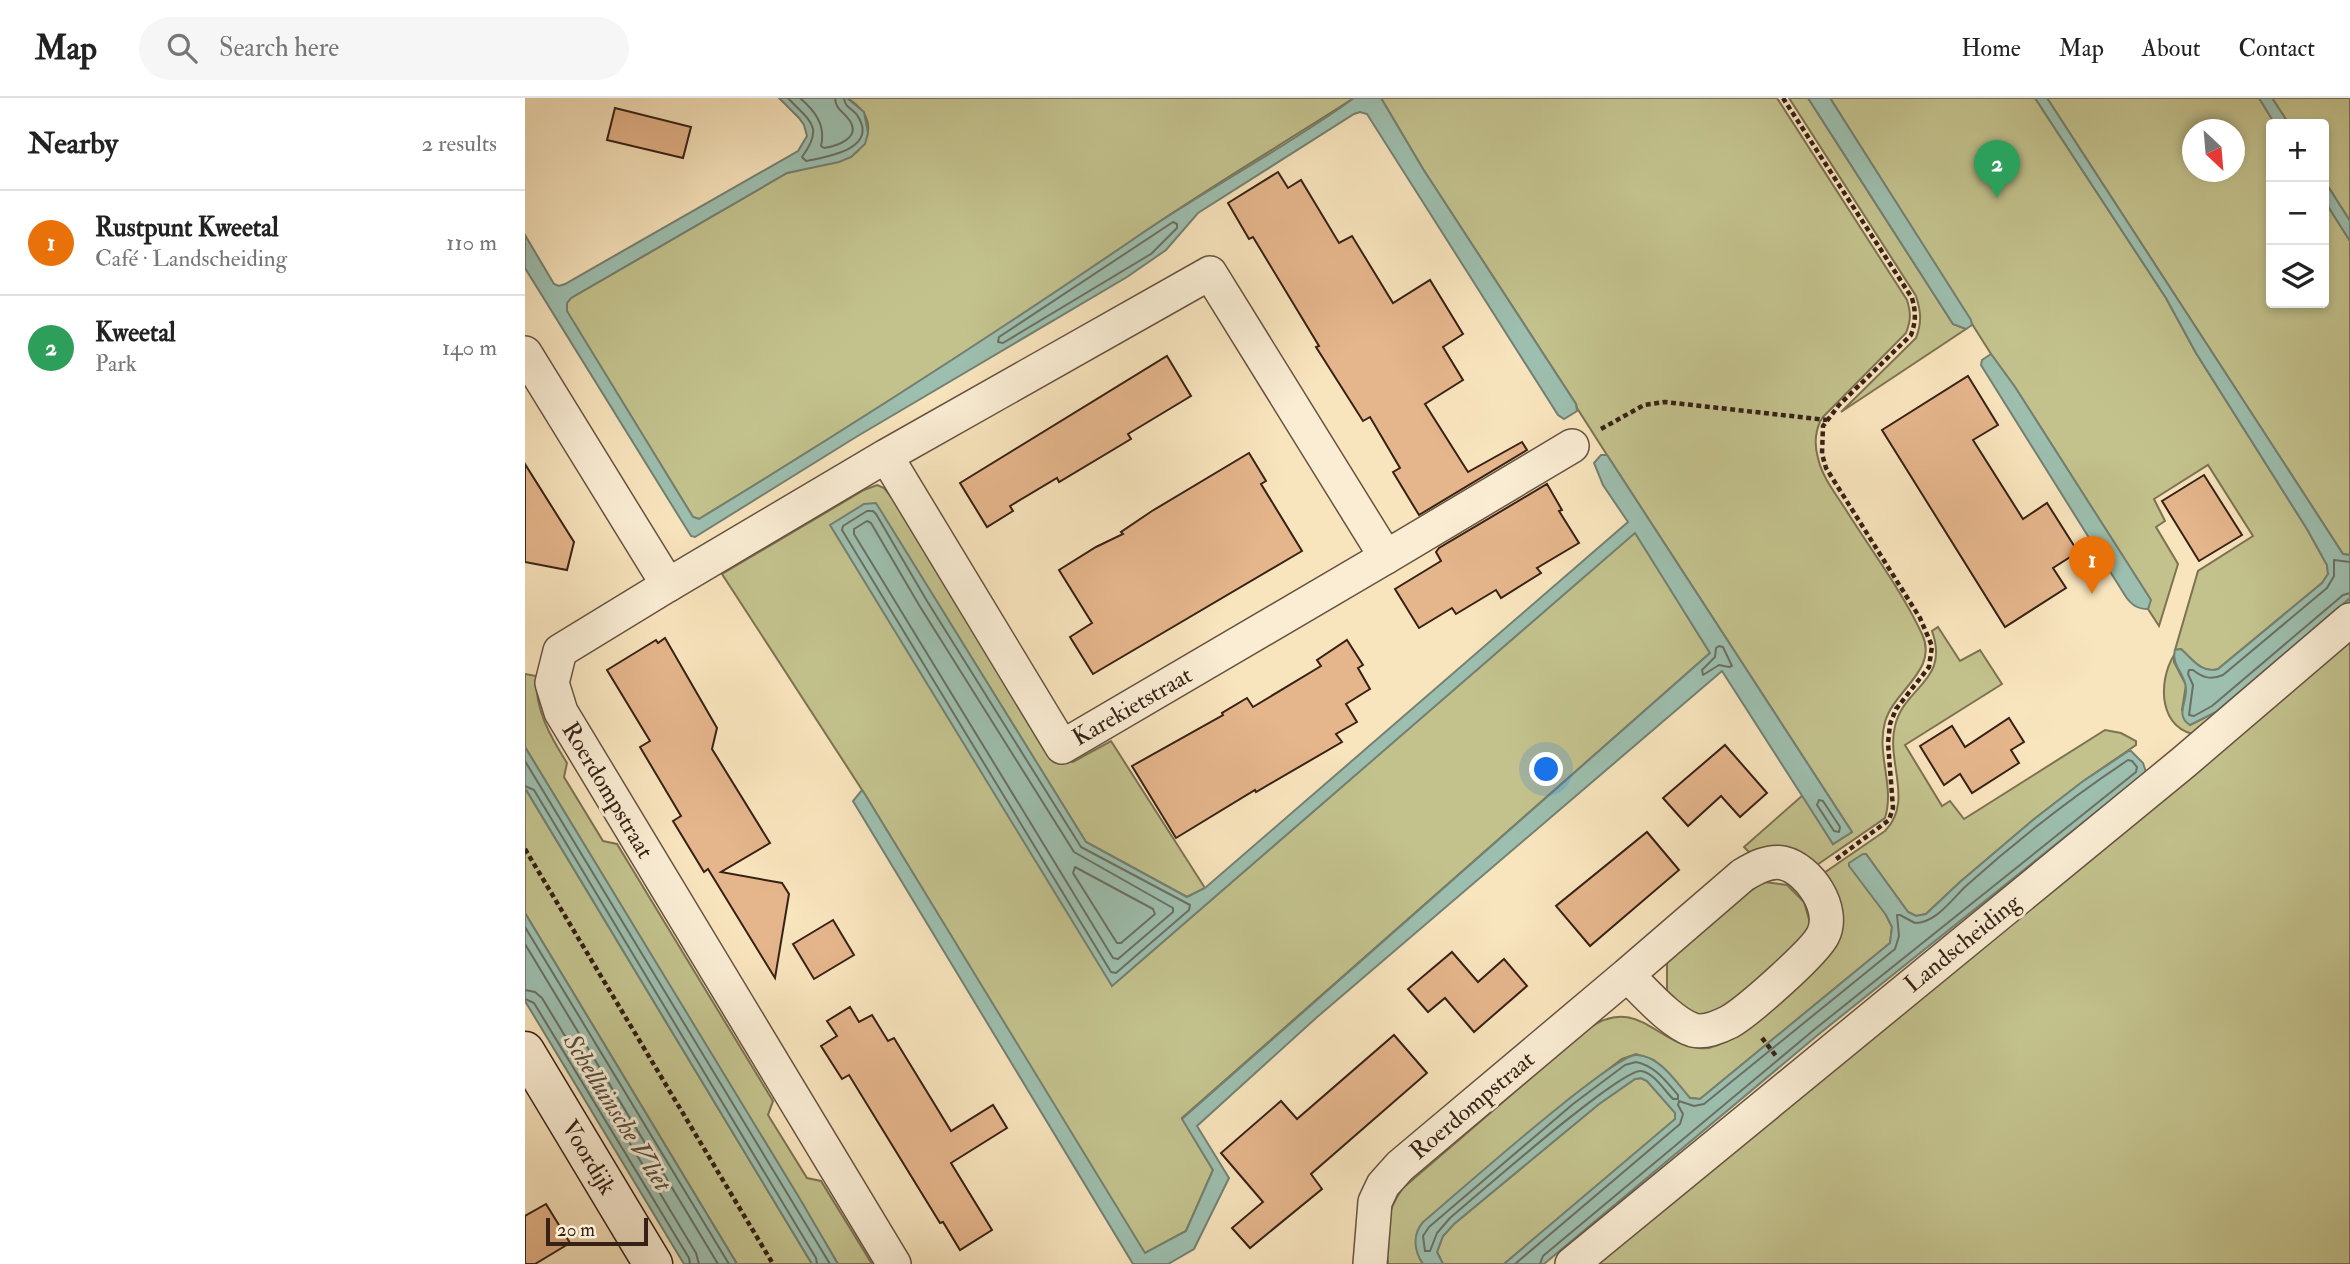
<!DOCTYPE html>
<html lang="en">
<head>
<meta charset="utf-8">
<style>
	:root { --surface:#fff; --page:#f6f6f6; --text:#222; --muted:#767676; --line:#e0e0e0; --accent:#8f2418 }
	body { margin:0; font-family:"IM FELL Double Pica",serif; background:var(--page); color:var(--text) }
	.controls { position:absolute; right:21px; top:21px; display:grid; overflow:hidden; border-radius:7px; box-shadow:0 4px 10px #0003 }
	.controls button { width:63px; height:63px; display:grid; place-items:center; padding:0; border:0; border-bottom:2px solid var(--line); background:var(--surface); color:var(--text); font:35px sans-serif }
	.compass { position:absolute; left:1657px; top:21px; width:63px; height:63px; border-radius:50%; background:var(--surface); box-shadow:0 4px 10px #0003; rotate:154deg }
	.scale { position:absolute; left:21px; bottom:18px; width:102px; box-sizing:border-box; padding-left:7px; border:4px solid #372116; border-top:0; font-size:19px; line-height:24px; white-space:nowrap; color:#372116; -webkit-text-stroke:5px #faedd4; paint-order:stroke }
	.you { position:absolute; left:1022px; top:672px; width:24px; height:24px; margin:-18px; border:5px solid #fff; border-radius:50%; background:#1a73e8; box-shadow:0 0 0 10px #1a73e833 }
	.badge { display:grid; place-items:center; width:46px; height:46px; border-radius:50%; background:var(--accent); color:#fff; font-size:23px; font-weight:700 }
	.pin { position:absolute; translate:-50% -58px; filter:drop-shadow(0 2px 4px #0008) }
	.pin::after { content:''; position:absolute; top:37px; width:24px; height:21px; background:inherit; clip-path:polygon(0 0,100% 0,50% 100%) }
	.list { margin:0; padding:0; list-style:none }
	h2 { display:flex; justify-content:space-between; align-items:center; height:91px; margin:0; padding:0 28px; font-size:30px }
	h2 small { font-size:23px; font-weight:400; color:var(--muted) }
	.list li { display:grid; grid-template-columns:46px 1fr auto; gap:21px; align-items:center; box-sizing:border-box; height:105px; padding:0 28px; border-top:2px solid var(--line) }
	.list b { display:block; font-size:26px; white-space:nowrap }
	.list p { margin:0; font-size:23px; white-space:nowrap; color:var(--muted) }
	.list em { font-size:23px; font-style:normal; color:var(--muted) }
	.icon { flex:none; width:38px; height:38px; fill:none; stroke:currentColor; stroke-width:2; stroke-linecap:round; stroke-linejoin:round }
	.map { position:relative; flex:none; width:1825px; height:1166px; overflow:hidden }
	header { display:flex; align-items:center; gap:42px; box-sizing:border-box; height:98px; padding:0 35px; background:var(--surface); border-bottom:2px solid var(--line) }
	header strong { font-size:33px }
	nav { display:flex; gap:38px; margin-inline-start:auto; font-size:24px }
	.search { width:490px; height:63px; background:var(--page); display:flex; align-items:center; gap:18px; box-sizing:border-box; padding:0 24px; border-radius:38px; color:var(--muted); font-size:26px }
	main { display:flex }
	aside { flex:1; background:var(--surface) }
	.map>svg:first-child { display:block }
	.green { fill:#c3c28d; stroke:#7d7252; stroke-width:2; fill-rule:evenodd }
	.water { fill:#9dbfaf; stroke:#748072; stroke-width:2 }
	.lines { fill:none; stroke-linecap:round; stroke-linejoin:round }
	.shore { stroke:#6a7062; stroke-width:2 }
	.building { fill:#e5b58b; stroke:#372116; stroke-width:2 }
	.street-casing { stroke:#675240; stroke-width:36 }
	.secondary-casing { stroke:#372116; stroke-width:41 }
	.path { stroke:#372116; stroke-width:4.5; stroke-dasharray:5 3.5; stroke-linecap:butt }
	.street { stroke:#faedd4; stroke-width:33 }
	.secondary { stroke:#faedd4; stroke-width:38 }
	.labels { text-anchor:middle; stroke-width:6; stroke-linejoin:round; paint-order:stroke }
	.street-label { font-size:24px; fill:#372116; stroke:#faedd4 }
	.water-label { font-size:26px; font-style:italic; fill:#565044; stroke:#faedd4 }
</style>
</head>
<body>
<header>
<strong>Map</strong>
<div class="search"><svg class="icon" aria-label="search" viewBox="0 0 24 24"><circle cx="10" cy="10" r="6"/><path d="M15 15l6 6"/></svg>Search here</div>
<nav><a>Home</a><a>Map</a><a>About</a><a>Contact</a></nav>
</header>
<main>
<aside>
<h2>Nearby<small>2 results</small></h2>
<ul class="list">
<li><span class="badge" style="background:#e8710a">1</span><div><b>Rustpunt Kweetal</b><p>Café · Landscheiding</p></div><em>110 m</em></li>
<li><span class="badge" style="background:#2e9e5b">2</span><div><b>Kweetal</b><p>Park</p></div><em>140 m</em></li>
</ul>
</aside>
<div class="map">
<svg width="1825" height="1166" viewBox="0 0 1825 1166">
	<rect width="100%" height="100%" fill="#f8e4bd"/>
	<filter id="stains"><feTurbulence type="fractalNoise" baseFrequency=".00286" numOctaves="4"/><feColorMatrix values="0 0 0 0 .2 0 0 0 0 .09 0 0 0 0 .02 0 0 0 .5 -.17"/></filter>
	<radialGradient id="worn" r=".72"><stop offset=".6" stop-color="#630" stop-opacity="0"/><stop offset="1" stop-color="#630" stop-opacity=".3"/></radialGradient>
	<g class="green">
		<path d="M322 0H829C759 45 688 87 619 134 474 234 325 329 174 421L168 419 41 213 42 205 46 200 262 75 326 59C351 39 348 16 322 0Z"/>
		<path d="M856 0H1252L1382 202C1386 215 1386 222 1381 235L1298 319C1290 330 1289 347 1293 360 1297 379 1311 396 1321 412 1346 452 1377 493 1397 536 1414 572 1369 592 1360 624 1351 656 1370 688 1360 720L1289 769 1226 756 1219 749 1278 697 1308 746 1327 734 1082 357 1052 310 1051 306 898 71Z"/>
		<path d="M1264 0H1283L1428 226 1441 231 1316 314 1391 240C1397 224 1396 214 1391 198Z"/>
		<path d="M1305 0H1510L1641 200 1671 255 1782 431 1802 467 1803 476 1797 485 1693 571C1677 576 1667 561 1656 551L1650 552 1673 473 1728 438 1683 367 1629 401 1640 423 1631 429 1653 466 1634 528 1623 511 1625 501 1490 289 1466 256Z"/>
		<path d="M1522 0H1734L1750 26H1746V205H1799V102L1825 143V457L1818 456ZM1668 32H1710V74H1668Z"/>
		<path d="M1747 0H1825V123L1799 82V26H1764Z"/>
		<path d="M352 387 359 390 369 402 535 662 548 664 586 643 680 790 662 799 561 744 350 405 587 888 1110 434 1185 555 657 1020 688 1072 661 1133 619 1156 341 698 197 476 339 392Z"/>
		<path d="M1825 500V514L1674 637C1634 633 1632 585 1649 557V564L1661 587 1657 612 1665 627 1691 614Z"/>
		<path d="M1413 529 1435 563 1455 552 1477 586 1380 647 1417 708 1425 703 1439 721 1580 632 1596 635 1611 643V647L1557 684 1508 722 1435 784 1401 816 1391 818 1383 814 1341 756 1361 817 1367 829 1365 845 1175 1001 1165 1000 1129 962 1111 956 1097 961 1044 1001 895 1161 898 1166H863C859 1136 859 1116 878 1090L1064 930C1113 897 1131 946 1174 950 1187 952 1198 945 1209 938L1314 841C1323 811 1312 800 1296 777L1360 733C1389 704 1361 663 1370 628 1379 588 1425 584 1407 533Z"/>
		<path d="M1825 532V1166H1064Z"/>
		<path d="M0 576 11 578C10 612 25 638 42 665L39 679 78 743 92 746 248 1003 243 1017 282 1080 296 1083 347 1166H313L0 649Z"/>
		<path d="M0 690 287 1166H212L0 815Z"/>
		<path d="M1239 784 1262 787 1279 804 1285 825 1274 851 1196 914 1177 920 1159 914 1142 895V865C1172 835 1204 806 1239 784Z"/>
		<path d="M1116 980 1122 983 1151 1015V1021L979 1166H918L912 1154 918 1138 929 1126 1074 1006 1110 981Z"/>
	</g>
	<g class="water">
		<path d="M254 0H322L339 14 343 35 340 46 326 59 314 64 262 75 46 200 42 205V213L168 419 174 421C325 329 474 233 619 134 688 87 762 49 829 0H856L898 71 1051 306 1052 313 1039 321 1033 317 842 16 835 14 829 16 673 115 641 152 602 179 331 339 170 439 166 438 0 170V137L29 186 34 188 40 186 273 53 282 38 279 27 274 20Z"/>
		<path d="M1283 0H1305L1446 222 1447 227 1441 231 1428 226Z"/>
		<path d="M1510 0H1522L1818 456 1825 457V500L1691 614 1665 627C1650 618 1662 605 1661 590 1660 576 1646 567 1650 552L1656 551C1667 561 1677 576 1693 571L1797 485 1803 476 1802 467 1782 431 1671 255 1641 200Z"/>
		<path d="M1734 0H1747L1764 26H1750Z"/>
		<path d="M1799 82 1825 123V143L1799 102Z"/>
		<path d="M1466 256 1490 289 1626 502 1623 511C1612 511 1607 507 1601 499L1456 267 1457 262Z"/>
		<path d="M1076 357H1082L1327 734 1308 746 1197 573 791 920 672 1028 704 1080 669 1151 643 1166H608L328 703 337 692 341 698 620 1155 661 1133 688 1072 657 1021 1185 555 1110 435 587 888 305 427 339 406 351 405 561 744 662 799 680 790 1103 424 1078 387 1069 365Z"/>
		<path d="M0 649 275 1101 313 1166H287L0 690Z"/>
		<path d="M1605 652 1618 665 1621 674 1294 936 1019 1166H979L1150 1021V1015L1122 983 1116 980 1110 981 1074 1006 929 1126 918 1138 912 1154 918 1166H898C889 1153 887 1137 898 1124 927 1100 1089 955 1112 957 1135 958 1151 984 1165 1000L1175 1001 1365 845 1367 829 1361 817 1324 768V765L1338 756H1341L1383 814 1391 818 1401 816 1435 784 1508 722 1557 684Z"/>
		<path d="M0 815 212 1166H159L0 903Z"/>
	</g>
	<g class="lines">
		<g class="shore">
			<path d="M263 0C284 23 300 28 277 59L281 63C301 59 355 51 332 17 327 10 320 10 319 0"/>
			<path d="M275 0C290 13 301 27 296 48L299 50C312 48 336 40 325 23 319 13 311 13 310 0"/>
			<path d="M648 124 652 126V130L626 156 478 245 473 244 474 239Z"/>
			<path d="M342 413H348L351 416 402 503 556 749 665 807 664 812 591 875 586 874 317 432 318 428Z"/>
			<path d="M342 423 346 425 394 507 549 754 648 810V814L593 861 588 860 329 436V431Z"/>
			<path d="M1825 464 1809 462V478L1802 490 1698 577C1686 582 1678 580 1668 572H1664L1663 576 1668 587 1664 617 1669 618 1687 608 1818 497 1825 495"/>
			<path d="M1194 548 1198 549 1207 568 1204 569 1194 567 1178 577 1177 572 1190 559 1191 550Z"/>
			<path d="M0 663 305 1166"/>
			<path d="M0 688 9 692 291 1160 292 1166"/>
			<path d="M1294 702 1298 703 1315 729 1314 734 1309 733 1292 707Z"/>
			<path d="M550 769 628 811 630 816 596 845H592L548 775Z"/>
			<path d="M0 829 204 1166"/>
			<path d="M0 846 193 1166"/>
			<path d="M0 892 10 894 17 900 171 1155 174 1166"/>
			<path d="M0 901 9 905 164 1160 165 1166"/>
			<path d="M1111 964C1130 968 1140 982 1153 997V1001H1148C1139 992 1129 975 1116 973 1095 971 950 1099 925 1120L912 1135 905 1153H900L898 1138 904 1129 1048 1006 1100 967Z"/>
			<path d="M990 1166 1155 1026 1158 1016 1153 1007 1154 1003 1169 1008 1179 1006 1370 851 1374 838 1372 817H1375L1390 825C1411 825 1427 801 1441 788 1492 742 1546 700 1603 662L1607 663 1612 669 1611 674 1290 931 1018 1158 1015 1166"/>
		</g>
	</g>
	<g class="building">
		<path d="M90 10 166 29 158 60 82 42Z"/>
		<path d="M753 74 763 90 776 82 814 145 827 138 868 205 905 182 938 236 918 249 938 282 900 306 943 374 997 344 1002 352 894 417 868 374 875 370 845 319 838 323 791 249 794 248 728 139 724 141 703 105Z"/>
		<path d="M642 258 666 298 603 336 606 341 534 384 532 380 485 408 488 413 462 429 435 385Z"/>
		<path d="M1443 278 1473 327 1448 342 1498 421 1522 405 1553 454 1528 470 1541 490 1480 529 1357 332Z"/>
		<path d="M724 355 741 383 736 386 777 453 568 576 545 539 567 525 534 472 571 449 598 436 596 434 627 413Z"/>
		<path d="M0 366 49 444 42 472 0 464Z"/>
		<path d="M1679 377 1717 437 1674 463 1637 403Z"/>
		<path d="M1022 386 1037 412 1034 413 1054 445 1012 470 1016 475 976 500 971 492 931 516 927 510 894 530 870 491 916 463 911 454 914 450Z"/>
		<path d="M140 540 192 630 187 651 245 745 196 774 257 785 264 796 250 880 183 771 179 774 148 723 156 718 115 649 125 643 82 572 131 542 133 545Z"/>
		<path d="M822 542 838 567 833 570 845 591 821 606 832 624 811 636 817 644 731 694 730 692 651 740 607 668 698 617 697 615 722 600 728 609 796 568 792 562Z"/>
		<path d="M1484 620 1499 644 1486 652 1494 665 1447 695 1435 676 1419 687 1395 648 1427 628 1440 649Z"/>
		<path d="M1200 647 1242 695 1215 719 1196 698 1163 728 1138 700Z"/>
		<path d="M1122 734 1154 772 1065 848 1031 808Z"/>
		<path d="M308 822 329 857 289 881 268 846Z"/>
		<path d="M927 854 953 884 979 861 1002 888 949 934 920 900 903 914 883 891Z"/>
		<path d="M325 909 334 924 347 917 363 943 369 940 426 1033 468 1007 482 1030 426 1065 467 1132 435 1152 418 1124 415 1125 324 977 317 981 296 948 312 938 302 923Z"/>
		<path d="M869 937 902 975 786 1076 797 1091 725 1150 707 1130 738 1104 696 1055 756 1003 772 1021Z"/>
		<path d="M21 1106 45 1145 10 1166H0V1118Z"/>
	</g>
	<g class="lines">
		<defs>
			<g id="street">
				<path d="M0 255 143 487 35 553 27 585 36 614 369 1166"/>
				<path d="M861 459 1047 348"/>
				<path d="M143 487 361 358 537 649 861 459 685 175 361 358"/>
				<path d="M845 1166 850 1104 858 1087 875 1068 1102 877C1119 893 1145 924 1168 932 1179 935 1194 929 1204 924 1222 914 1290 854 1298 837 1311 811 1284 771 1258 765 1244 762 1230 770 1218 777L1102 877"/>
				<path d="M1047 1166 1659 664 1825 522"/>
			</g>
			<path id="secondary" d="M0 953 128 1166"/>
		</defs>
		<use href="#street" class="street-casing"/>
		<use href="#secondary" class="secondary-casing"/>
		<g class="path">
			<path d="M1258 0 1387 200C1391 215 1391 223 1386 237L1314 307 1298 328 1297 356 1301 370 1395 520 1407 548 1404 569 1371 611 1365 626 1363 645 1368 710 1364 722 1310 762"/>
			<path d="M1076 331 1119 307 1140 304 1302 322"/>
			<path d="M0 751 248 1166"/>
			<path d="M1237 940 1251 958"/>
		</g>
		<use href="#street" class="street"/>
		<use href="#secondary" class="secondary"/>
	</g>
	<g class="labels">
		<g class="street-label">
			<text transform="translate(607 608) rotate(-30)" y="8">Karekietstraat</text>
			<text transform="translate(83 692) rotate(59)" y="8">Roerdompstraat</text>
			<text transform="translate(1437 845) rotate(-39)" y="8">Landscheiding</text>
			<text transform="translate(947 1007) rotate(-40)" y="8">Roerdompstraat</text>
			<text transform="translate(64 1059) rotate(59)" y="8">Voordijk</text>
		</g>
		<g class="water-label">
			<text transform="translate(93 1014) rotate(58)" y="9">Schelluinsche Vliet</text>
		</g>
	</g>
	<rect width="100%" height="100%" filter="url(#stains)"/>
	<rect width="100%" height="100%" fill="url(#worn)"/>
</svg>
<div class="controls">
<button>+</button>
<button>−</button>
<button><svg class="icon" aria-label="layers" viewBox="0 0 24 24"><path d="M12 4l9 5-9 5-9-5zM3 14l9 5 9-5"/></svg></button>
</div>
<svg class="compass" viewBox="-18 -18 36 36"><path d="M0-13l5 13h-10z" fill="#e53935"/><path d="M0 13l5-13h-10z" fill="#767676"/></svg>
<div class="scale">20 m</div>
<div class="you"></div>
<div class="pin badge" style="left:1567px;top:496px;background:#e8710a">1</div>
<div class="pin badge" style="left:1472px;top:100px;background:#2e9e5b">2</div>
</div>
</main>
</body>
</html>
